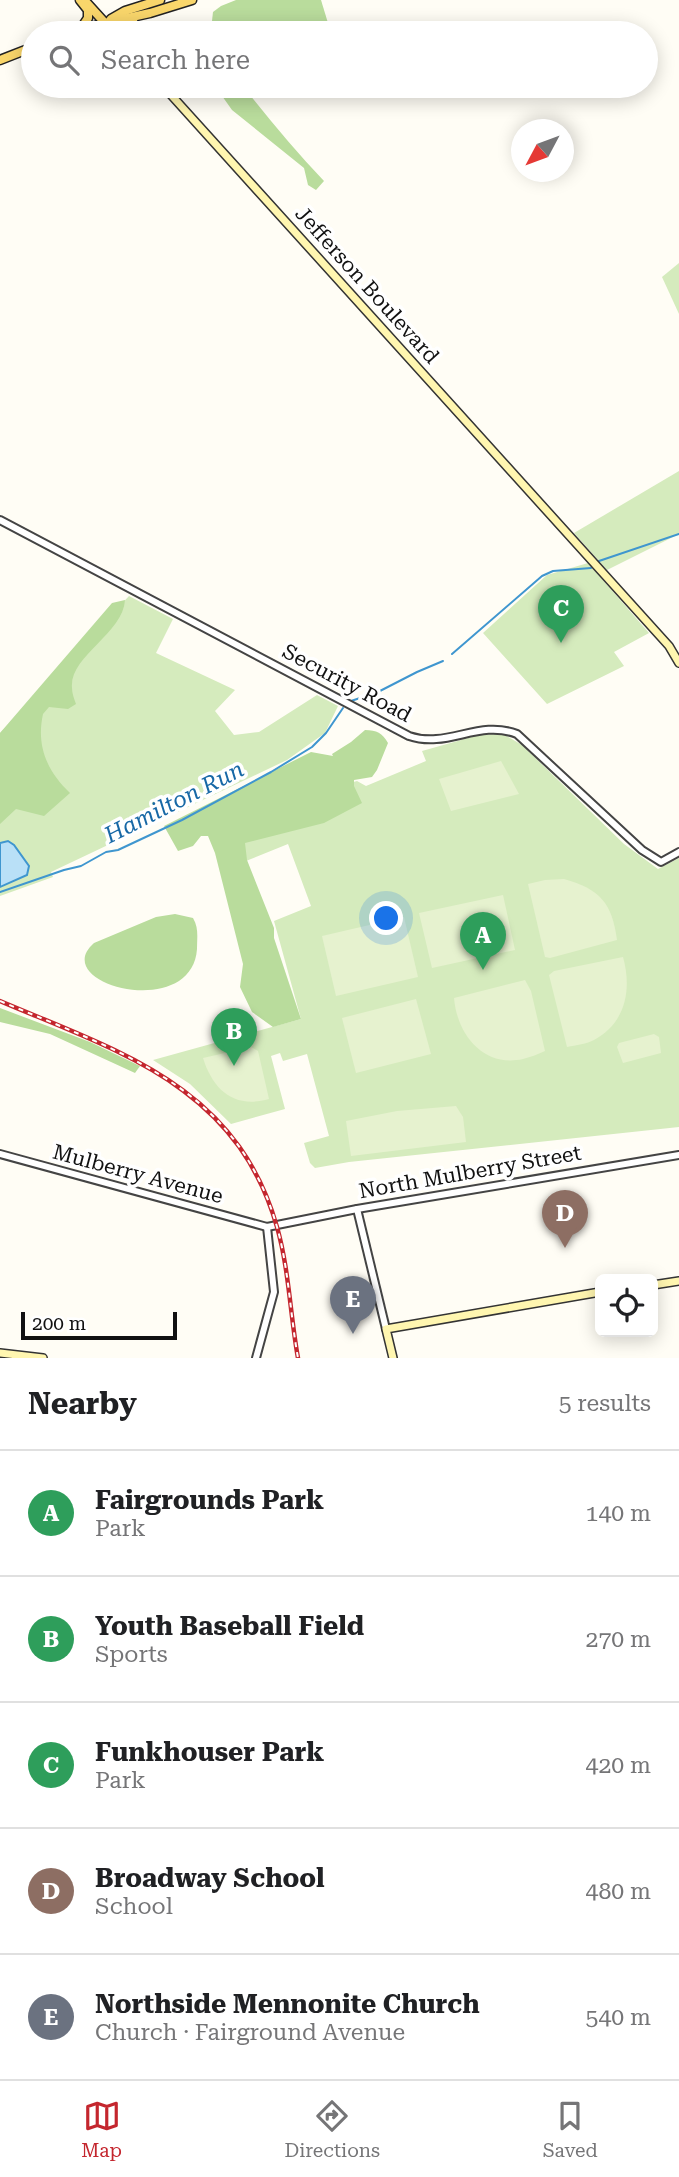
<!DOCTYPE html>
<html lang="en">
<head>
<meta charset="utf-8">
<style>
	:root { --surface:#fff; --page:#f2f2f2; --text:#202124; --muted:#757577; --line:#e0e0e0; --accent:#c4262e }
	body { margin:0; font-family:"Roboto Serif",serif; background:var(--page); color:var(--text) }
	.controls { position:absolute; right:21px; bottom:21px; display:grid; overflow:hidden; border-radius:10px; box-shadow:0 4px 18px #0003 }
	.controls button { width:63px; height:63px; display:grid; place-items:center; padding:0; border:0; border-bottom:2px solid var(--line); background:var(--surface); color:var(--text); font:35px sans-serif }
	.compass { position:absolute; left:511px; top:119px; width:63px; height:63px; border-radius:50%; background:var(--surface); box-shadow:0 4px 18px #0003; rotate:229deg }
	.scale { position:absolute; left:21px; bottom:18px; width:156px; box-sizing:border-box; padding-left:7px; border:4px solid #111; border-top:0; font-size:19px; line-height:24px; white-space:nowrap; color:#111; -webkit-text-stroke:5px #fff; paint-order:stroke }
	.you { position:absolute; left:387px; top:919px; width:24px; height:24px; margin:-18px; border:5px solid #fff; border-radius:50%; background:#1a73e8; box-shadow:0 0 0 10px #1a73e833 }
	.badge { display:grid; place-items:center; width:46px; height:46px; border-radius:50%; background:var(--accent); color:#fff; font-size:23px; font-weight:700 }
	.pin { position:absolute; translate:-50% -58px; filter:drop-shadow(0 2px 4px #0008) }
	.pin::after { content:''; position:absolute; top:37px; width:24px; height:21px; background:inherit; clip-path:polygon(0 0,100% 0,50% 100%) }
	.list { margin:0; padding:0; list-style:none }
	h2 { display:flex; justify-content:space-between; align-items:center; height:91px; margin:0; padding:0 28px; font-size:30px }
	h2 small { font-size:23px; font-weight:400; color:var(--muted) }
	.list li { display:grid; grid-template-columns:46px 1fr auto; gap:21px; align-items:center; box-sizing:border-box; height:126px; padding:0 28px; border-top:2px solid var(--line) }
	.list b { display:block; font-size:26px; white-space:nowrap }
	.list p { margin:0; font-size:23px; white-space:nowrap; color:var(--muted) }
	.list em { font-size:23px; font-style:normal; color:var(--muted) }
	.icon { flex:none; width:38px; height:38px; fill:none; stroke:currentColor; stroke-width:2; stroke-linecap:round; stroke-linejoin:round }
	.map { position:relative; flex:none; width:679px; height:1358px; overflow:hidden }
	.search { position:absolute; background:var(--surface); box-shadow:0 4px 18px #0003; left:21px; right:21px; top:21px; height:77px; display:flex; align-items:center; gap:18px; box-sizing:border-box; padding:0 24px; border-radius:38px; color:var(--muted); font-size:26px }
	.sheet { height:721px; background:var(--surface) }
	nav { display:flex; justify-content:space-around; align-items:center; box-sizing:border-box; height:98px; border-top:2px solid var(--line); background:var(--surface); font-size:19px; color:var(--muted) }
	nav a { display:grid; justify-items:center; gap:4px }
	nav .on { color:var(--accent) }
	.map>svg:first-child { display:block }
	.green { fill:#d5ebbd }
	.forest { fill:#b9dc9c }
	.pitch { fill:#e6f2cf }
	.water { fill:#b9e0f7; stroke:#3f96cf; stroke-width:2 }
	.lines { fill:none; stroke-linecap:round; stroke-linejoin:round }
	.stream { stroke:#3f96cf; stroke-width:2 }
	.tertiary-casing { stroke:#444; stroke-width:10 }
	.secondary-casing { stroke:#333; stroke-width:10 }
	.primary-casing { stroke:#222; stroke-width:11 }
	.tertiary { stroke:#fff; stroke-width:6 }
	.secondary { stroke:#fff6b0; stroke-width:7 }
	.primary { stroke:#f9d66b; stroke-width:8 }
	.rail-casing { stroke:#c4262e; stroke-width:4.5 }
	.rail { stroke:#fff; stroke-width:2; stroke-dasharray:5; stroke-linecap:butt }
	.labels { text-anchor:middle; stroke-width:7; stroke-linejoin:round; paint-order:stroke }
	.street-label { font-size:21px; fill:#111; stroke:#fff }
	.water-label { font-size:23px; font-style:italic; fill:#1768a6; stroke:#fff }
</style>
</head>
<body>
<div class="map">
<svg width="679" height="1358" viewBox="0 0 679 1358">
	<rect width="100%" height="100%" fill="#fffdf5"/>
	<g class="green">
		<path d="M679 263V314L662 277Z"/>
		<path d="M679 471V534L607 570 574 533Z"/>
		<path d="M588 563 649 633 614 652 624 666 547 704 483 633 547 575Z"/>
		<path d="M129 596 173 619 156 653 235 690 215 711 234 735 259 732 317 695 338 706 325 733 287 760 51 872 53 877 0 896V733Z"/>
		<path d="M494 734 505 735 522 745 624 844 658 869 679 858V1127L349 1162 315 1168 310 1163 304 1143 329 1136 307 1054 283 1061 280 1053 271 1056 285 1109 231 1124 190 1084 153 1060 301 1019 274 921 311 906 288 844 236 865 220 823 357 781 366 786 426 761 422 751 479 735Z"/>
	</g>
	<g class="forest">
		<path d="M236 0H321L331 33H223L212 21 213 12 221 6Z"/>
		<path d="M215 86H259L255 87 250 95C274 125 298 154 324 181L316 190 308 185 304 168 232 110Z"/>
		<path d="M125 600C123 634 69 656 72 688 72 693 74 699 76 704L68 709 49 707 43 714C36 746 47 771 70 793L44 816 16 809 0 824V733L112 603Z"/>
		<path d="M365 730C377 730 382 733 388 743L377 770 372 777 354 780V786L362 803 324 823 245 843 247 860 274 928V938L301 1019 273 1027 252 1012 240 987 243 964 215 853 208 836H201L193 846 178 851 164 826 311 752 333 756 332 754 351 742Z"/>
		<path d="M175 914 193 918C199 928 197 938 197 949 192 1022 47 984 94 943L156 917Z"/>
		<path d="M0 1008 90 1042 140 1066 135 1073 50 1034 0 1022Z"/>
	</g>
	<g class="pitch">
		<path d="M501 761 519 794 451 811 439 779Z"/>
		<path d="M564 879C600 889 612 903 617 940L550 958 545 957 528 884 545 880Z"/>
		<path d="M503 895 515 950 432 968 419 913Z"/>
		<path d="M404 917 418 977 336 996 322 936Z"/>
		<path d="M623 957C632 989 626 1023 594 1040 587 1044 576 1045 567 1047L549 975 554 971Z"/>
		<path d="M525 980 531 991 545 1051C538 1054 531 1057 523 1059 483 1068 457 1034 454 998Z"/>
		<path d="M416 999 431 1054 356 1073 342 1018Z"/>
		<path d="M654 1034 659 1037 661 1053 623 1063 617 1047 619 1043Z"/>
		<path d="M251 1047 258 1051 269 1099C234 1109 213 1090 203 1058Z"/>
		<path d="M456 1106 463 1117 466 1142 351 1156 346 1121 397 1111Z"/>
	</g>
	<path class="water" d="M8 841 14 845 29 866 27 875 0 887V843Z"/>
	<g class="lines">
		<g class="stream">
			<path d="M599 561 679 534"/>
			<path d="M452 654 542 576 553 571 591 568"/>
			<path d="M351 701 378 692 417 672 443 661"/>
			<path d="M0 892 64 870 81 866 106 852 118 850 182 820 271 772 312 747 326 733 343 708"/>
		</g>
		<defs>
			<g id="tertiary">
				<path d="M0 520 409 736C448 749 478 719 517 734L642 850 661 862 679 852"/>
				<path d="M0 1154 267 1227 357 1209 679 1155"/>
				<path d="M357 1209 386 1329"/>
				<path d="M256 1358 274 1292 267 1227"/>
			</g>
			<g id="secondary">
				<path d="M105 23 115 33"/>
				<path d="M163 86 669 646 679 663"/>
				<path d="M653 1285 679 1281"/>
				<path d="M0 1353 43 1358"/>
				<path d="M393 1358 386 1329 600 1292"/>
			</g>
			<g id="primary">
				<path d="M86 2 105 23"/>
				<path d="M111 19 125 11 160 0"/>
				<path d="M80 30 88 18V10L80 0"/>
				<path d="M71 33 105 23 150 13 192 0"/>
				<path d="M123 33 125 25 133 20"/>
				<path d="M0 60 33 47"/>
			</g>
		</defs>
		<use href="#tertiary" class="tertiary-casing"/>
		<use href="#secondary" class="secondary-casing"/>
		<use href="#primary" class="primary-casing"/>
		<use href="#tertiary" class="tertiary"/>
		<use href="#secondary" class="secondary"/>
		<use href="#primary" class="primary"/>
		<defs>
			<path id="rail" d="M0 1001C120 1052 237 1086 277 1227 289 1269 290 1314 298 1358"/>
		</defs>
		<use href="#rail" class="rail-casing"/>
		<use href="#rail" class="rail"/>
	</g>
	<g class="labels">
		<g class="street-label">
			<text transform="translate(367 285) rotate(48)" y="7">Jefferson Boulevard</text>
			<text transform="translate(347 683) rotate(28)" y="7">Security Road</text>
			<text transform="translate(470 1172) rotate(-10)" y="7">North Mulberry Street</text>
			<text transform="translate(138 1174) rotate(15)" y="7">Mulberry Avenue</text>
		</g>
		<g class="water-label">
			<text transform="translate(174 802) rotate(-27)" y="8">Hamilton Run</text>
		</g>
	</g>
</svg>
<div class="controls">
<button><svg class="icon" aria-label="locate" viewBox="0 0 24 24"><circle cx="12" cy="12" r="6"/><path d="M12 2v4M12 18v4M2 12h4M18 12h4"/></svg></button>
</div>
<svg class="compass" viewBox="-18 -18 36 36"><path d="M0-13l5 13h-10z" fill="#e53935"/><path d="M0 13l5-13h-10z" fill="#757577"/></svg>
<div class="scale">200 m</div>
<div class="you"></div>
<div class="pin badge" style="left:483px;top:970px;background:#2e9e5b">A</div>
<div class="pin badge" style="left:234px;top:1066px;background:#2e9e5b">B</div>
<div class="pin badge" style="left:561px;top:643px;background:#2e9e5b">C</div>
<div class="pin badge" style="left:565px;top:1248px;background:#8d6e63">D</div>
<div class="pin badge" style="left:353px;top:1334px;background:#6b7280">E</div>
<div class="search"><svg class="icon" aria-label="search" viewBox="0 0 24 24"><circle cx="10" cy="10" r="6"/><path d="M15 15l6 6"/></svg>Search here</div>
</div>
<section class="sheet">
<h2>Nearby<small>5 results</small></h2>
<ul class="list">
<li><span class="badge" style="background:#2e9e5b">A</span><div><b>Fairgrounds Park</b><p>Park</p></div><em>140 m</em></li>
<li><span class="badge" style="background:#2e9e5b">B</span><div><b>Youth Baseball Field</b><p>Sports</p></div><em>270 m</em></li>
<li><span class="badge" style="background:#2e9e5b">C</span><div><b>Funkhouser Park</b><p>Park</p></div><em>420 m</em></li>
<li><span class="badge" style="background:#8d6e63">D</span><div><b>Broadway School</b><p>School</p></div><em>480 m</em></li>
<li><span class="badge" style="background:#6b7280">E</span><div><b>Northside Mennonite Church</b><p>Church · Fairground Avenue</p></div><em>540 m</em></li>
</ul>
</section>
<nav>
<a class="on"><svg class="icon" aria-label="map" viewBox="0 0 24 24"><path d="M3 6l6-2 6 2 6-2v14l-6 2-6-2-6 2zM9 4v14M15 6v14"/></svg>Map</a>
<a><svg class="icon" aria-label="directions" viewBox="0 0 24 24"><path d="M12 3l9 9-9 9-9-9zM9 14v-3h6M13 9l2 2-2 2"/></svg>Directions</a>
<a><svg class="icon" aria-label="saved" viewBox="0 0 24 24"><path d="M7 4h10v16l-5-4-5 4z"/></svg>Saved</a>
</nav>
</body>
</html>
